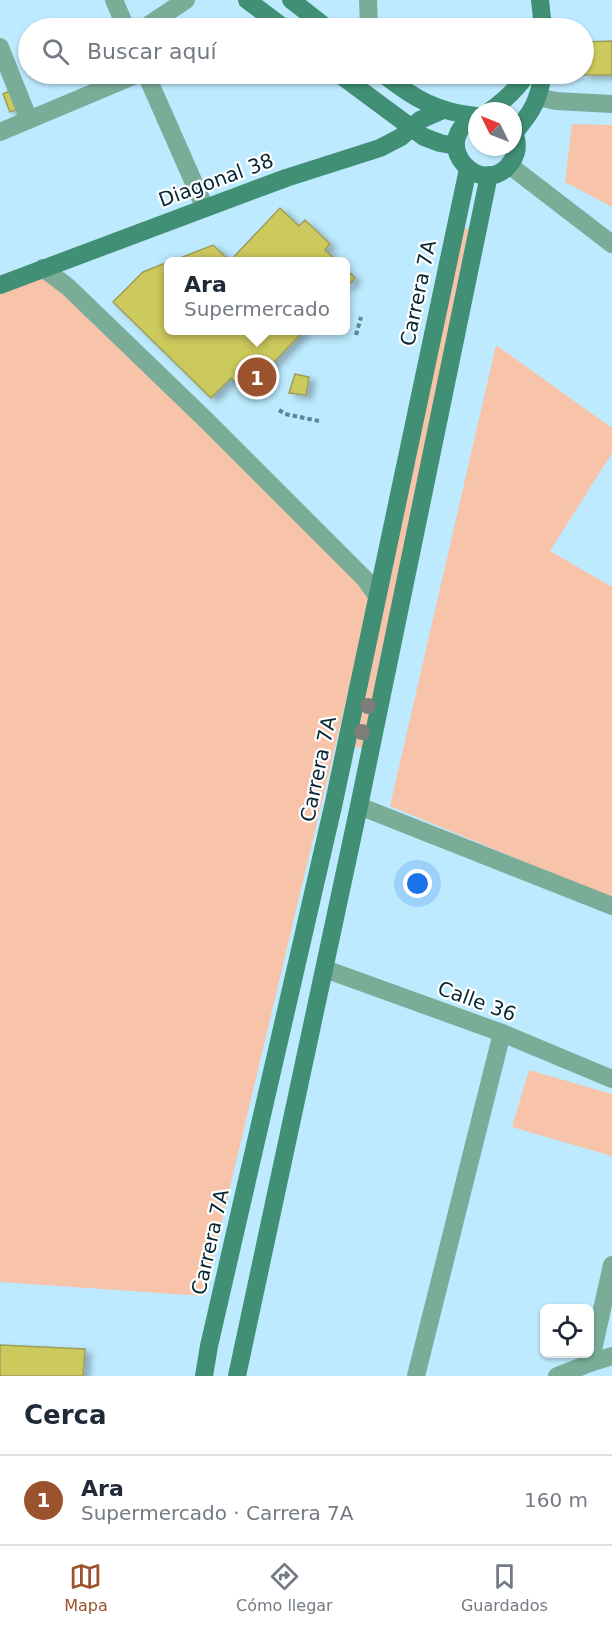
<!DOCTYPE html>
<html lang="es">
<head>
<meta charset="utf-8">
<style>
	:root { --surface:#fff; --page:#f6f6f7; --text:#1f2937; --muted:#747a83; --line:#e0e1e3; --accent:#9a532c }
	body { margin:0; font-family:"DejaVu Sans",sans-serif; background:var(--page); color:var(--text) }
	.controls { position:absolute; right:18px; bottom:18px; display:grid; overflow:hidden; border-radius:9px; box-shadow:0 2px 4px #0004 }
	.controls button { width:54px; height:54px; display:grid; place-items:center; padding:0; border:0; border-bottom:2px solid var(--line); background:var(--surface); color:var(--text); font:30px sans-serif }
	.compass { position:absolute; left:468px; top:102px; width:54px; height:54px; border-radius:50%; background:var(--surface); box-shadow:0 2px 4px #0004; rotate:313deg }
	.you { position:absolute; left:418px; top:884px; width:21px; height:21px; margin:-15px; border:4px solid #fff; border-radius:50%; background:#1a73e8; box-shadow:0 0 0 9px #1a73e833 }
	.badge { display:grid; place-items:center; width:39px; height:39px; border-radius:50%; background:var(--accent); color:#fff; font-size:20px; font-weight:700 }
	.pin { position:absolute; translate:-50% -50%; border:3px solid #fff; box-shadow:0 2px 6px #0006 }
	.popup { position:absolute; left:164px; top:257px; width:186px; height:78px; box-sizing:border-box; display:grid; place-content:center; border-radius:9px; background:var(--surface); filter:drop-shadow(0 2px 4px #0005); font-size:20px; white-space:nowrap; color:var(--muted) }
	.popup b { font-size:22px; color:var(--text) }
	.popup::after { content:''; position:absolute; left:50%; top:100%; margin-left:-12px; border:12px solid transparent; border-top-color:var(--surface) }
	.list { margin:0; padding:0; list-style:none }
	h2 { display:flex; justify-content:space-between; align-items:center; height:78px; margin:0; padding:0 24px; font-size:26px }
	h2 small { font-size:20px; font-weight:400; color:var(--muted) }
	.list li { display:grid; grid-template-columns:39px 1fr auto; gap:18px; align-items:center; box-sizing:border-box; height:90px; padding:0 24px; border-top:2px solid var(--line) }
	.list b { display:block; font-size:22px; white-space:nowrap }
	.list p { margin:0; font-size:20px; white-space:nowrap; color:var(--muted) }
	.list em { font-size:20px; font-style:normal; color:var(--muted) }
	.icon { flex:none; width:33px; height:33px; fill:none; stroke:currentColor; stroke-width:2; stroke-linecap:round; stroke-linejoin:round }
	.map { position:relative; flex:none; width:612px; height:1376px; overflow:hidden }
	.search { position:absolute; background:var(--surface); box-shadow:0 2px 4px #0004; left:18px; right:18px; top:18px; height:66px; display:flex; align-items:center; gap:15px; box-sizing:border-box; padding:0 21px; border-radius:33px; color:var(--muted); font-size:22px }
	.sheet { height:168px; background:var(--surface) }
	nav { display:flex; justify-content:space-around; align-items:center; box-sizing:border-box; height:84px; border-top:2px solid var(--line); background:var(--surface); font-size:16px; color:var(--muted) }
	nav a { display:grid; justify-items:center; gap:3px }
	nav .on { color:var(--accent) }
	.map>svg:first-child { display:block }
	.green { fill:#f7c4aa }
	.building { fill:#cdca5d; stroke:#9e9d5a; stroke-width:1.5; filter:url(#shadow) }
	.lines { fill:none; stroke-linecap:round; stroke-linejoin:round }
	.path { stroke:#5f8696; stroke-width:4; stroke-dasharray:4.5 3; stroke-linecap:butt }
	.street { stroke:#7bac98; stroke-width:18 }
	.secondary { stroke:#419075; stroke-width:18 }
	.tree { fill:#7d7d7a }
	.labels { text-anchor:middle; stroke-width:4.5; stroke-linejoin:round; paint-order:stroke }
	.street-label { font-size:20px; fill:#052733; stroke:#fff }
</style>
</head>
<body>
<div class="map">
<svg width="612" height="1376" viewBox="0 0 612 1376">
	<defs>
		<filter id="shadow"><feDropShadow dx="6" dy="4" stdDeviation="3" flood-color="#0004"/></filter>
	</defs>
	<rect width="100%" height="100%" fill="#bdeafe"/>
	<g class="green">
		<path d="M572 124 612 125V207L565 182Z"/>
		<path d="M463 228 477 231 366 749 351 746Z"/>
		<path d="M43 268 371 596 204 1296 0 1282V285Z"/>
		<path d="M496 345 612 428V453L550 551 612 587V898L390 806Z"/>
		<path d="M529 1070 612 1094V1156L512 1127Z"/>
	</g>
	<g class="building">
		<path d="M612 41V75H568V74H584V42Z"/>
		<path d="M10 91 18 109 10 112 3 94Z"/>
		<path d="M280 208 299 226 305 220 330 244 325 250 338 262H170L213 245 230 261Z"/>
		<path d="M168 262V330H305L245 392 231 378 211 398 113 302 143 272Z"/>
		<path d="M346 269 355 278 346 288Z"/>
		<path d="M295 374 309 377 306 395 289 393Z"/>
		<path d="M0 1345 85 1349 83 1376H0Z"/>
	</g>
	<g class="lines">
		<g class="path">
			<path d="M356 335 361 317"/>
			<path d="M279 410 285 414 319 421"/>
		</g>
		<g class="street">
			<path d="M114 0 126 28"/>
			<path d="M368 0 369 28"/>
			<path d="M144 28 186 0"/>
			<path d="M0 47 29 120"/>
			<path d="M146 74 205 208"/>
			<path d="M538 97 556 101 612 104"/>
			<path d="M0 132 138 74"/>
			<path d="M509 165 612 244"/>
			<path d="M43 268 68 287 207 421 365 579 377 596"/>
			<path d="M359 806 612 906"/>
			<path d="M325 969 502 1033 612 1079"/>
			<path d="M590 1363 612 1265"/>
			<path d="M416 1376 502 1033"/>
			<path d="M557 1376 590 1363 612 1356"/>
		</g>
		<g class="secondary">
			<path d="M247 0 284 28"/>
			<path d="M291 0 327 28"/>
			<path d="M540 0 543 28"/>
			<path d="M339 74 424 137 440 143 456 146"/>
			<path d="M383 74C413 98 437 112 476 116"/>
			<path d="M490 111C505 100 517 89 527 74"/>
			<path d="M477 116C424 142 484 204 512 161 518 152 518 141 513 130"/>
			<path d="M514 133C533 111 538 101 543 74"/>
			<path d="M0 285 286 178 380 148 401 137 420 120 443 110"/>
			<path d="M204 1376 209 1346 334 802 468 169"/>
			<path d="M237 1376 359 806 489 175"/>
		</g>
	</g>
	<g class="tree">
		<circle cx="368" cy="706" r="8"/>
		<circle cx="362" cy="732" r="8"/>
	</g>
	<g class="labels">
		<g class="street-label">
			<text transform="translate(216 180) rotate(-20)" y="7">Diagonal 38</text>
			<text transform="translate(418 293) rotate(-78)" y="7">Carrera 7A</text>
			<text transform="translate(318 769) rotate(-78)" y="7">Carrera 7A</text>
			<text transform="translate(477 1001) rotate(20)" y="7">Calle 36</text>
			<text transform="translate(210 1242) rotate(-77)" y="7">Carrera 7A</text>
		</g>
	</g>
</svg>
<div class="controls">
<button><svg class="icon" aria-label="locate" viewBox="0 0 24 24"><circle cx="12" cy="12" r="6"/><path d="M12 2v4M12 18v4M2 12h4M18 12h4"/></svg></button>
</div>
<svg class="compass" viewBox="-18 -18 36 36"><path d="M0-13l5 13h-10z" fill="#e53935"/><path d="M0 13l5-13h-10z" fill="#747a83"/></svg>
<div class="you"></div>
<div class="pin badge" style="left:257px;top:377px">1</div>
<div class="popup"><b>Ara</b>Supermercado</div>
<div class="search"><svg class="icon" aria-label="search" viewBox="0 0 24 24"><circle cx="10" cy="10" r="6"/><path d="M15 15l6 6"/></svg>Buscar aquí</div>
</div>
<section class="sheet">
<h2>Cerca<small></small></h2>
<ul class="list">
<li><span class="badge">1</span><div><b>Ara</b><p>Supermercado · Carrera 7A</p></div><em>160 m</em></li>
</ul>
</section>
<nav>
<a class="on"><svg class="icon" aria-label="map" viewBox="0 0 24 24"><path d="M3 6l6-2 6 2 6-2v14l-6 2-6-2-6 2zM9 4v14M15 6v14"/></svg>Mapa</a>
<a><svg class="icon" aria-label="directions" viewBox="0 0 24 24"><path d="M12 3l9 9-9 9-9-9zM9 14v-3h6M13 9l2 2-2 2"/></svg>Cómo llegar</a>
<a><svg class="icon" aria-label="saved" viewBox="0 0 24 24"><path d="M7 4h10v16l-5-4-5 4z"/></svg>Guardados</a>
</nav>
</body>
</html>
